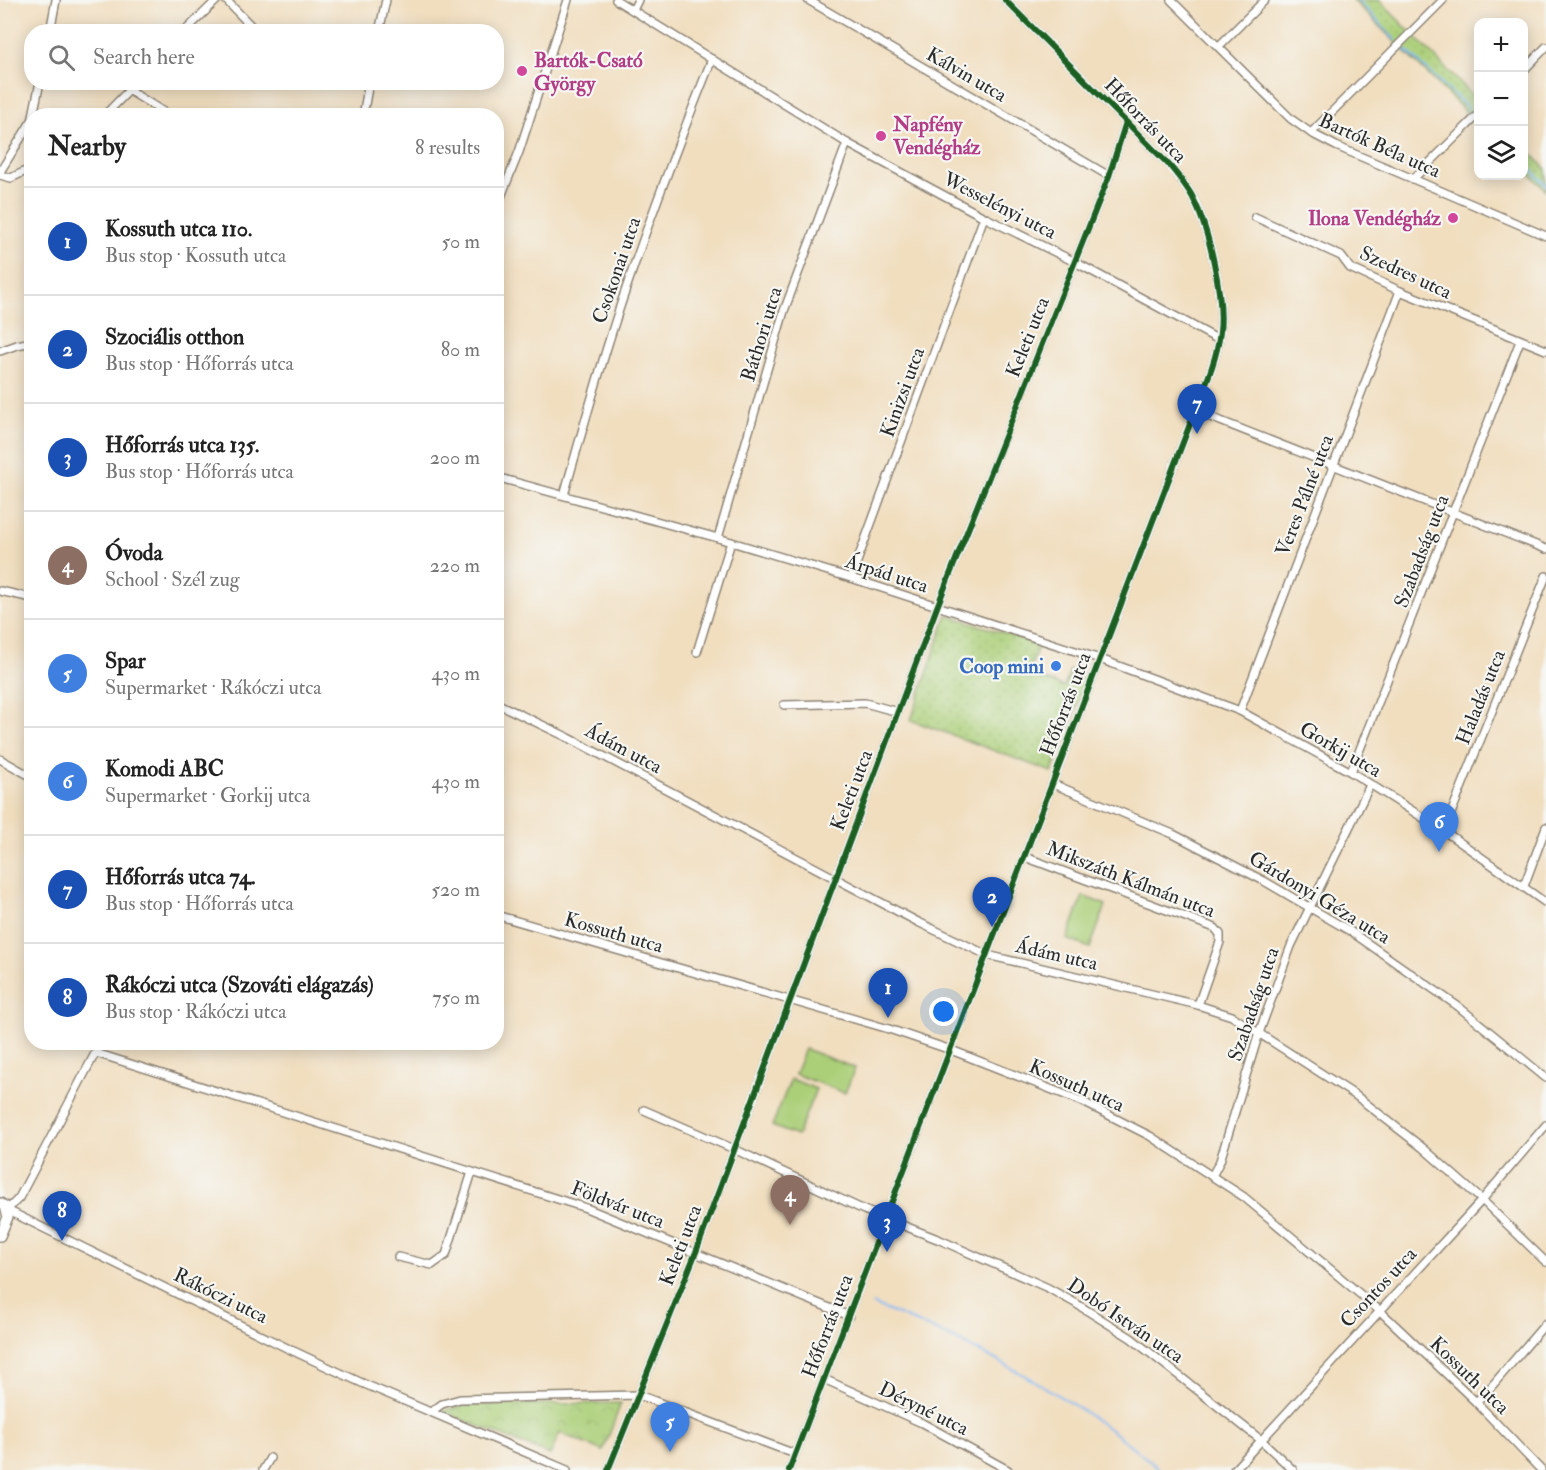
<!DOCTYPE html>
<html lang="en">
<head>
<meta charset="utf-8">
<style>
	:root { --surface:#fff; --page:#f2f2f2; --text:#222; --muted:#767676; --line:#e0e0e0; --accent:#0b8043 }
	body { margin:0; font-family:"IM FELL Double Pica",serif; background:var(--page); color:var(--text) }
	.controls { position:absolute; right:18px; top:18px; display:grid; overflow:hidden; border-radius:12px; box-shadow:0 3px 15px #0003 }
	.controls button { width:54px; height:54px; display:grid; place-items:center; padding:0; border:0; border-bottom:2px solid var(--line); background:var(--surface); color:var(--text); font:30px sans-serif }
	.you { position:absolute; left:944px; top:1012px; width:21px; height:21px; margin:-15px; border:4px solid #fff; border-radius:50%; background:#1a73e8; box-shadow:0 0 0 9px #1a73e833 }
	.badge { display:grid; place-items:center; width:39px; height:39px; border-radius:50%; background:var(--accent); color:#fff; font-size:20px; font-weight:700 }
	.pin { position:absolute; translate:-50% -50px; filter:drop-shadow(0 2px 3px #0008) }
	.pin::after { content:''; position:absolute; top:32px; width:21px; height:18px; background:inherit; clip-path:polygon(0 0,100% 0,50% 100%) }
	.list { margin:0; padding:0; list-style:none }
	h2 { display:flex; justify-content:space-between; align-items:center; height:78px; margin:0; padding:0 24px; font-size:26px }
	h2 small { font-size:20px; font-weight:400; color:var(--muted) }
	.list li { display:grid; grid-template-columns:39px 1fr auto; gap:18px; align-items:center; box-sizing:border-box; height:108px; padding:0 24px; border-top:2px solid var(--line) }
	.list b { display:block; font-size:22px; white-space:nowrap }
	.list p { margin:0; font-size:20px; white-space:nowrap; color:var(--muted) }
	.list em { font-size:20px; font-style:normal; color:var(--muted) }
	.icon { flex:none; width:33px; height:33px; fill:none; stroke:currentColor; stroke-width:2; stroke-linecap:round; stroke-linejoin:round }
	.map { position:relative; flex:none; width:1546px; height:1470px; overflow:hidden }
	.search { position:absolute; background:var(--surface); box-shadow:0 3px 15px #0003; left:24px; top:24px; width:480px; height:66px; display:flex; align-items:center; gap:15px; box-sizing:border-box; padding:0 21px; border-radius:24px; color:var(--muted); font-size:22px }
	.panel { position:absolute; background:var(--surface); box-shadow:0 3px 15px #0003; left:24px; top:108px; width:480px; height:942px; border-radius:24px }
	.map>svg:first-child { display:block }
	.grass { fill:url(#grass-dots); stroke:#6b7d52; stroke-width:1.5 }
	.park { fill:url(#park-crowns); stroke:#6b7d52; stroke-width:1.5 }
	.garden { fill:#abcf78; stroke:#6b7d52; stroke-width:1.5 }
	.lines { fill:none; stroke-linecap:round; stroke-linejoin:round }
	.stream { stroke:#86baf4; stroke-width:2 }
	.minor-casing { stroke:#8e8475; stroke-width:10 }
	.secondary-casing { stroke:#8e8475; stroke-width:12 }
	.minor { stroke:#fff; stroke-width:7 }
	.secondary { stroke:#fff; stroke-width:9 }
	.cycleway-casing { stroke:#f6f6f2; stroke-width:10 }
	.cycleway { stroke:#1b5e20; stroke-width:6 }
	.hotel-dot { fill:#d1479c; stroke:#f6f6f2; stroke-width:2 }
	.shop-dot { fill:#3f7fe0; stroke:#f6f6f2; stroke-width:2 }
	.labels { text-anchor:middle; stroke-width:4.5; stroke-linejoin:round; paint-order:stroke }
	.hotel-label { font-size:20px; font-weight:bold; fill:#b23c85; stroke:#f6f6f2; text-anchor:start }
	.street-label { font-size:20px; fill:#2b2b2b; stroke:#f6f6f2 }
	.shop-label { font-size:20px; font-weight:bold; fill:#366cbe; stroke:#f6f6f2; text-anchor:end }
</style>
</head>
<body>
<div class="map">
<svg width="1546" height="1470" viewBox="0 0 1546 1470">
	<defs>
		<pattern id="grass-dots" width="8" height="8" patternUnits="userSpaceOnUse" patternTransform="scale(1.5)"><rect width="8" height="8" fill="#abcf78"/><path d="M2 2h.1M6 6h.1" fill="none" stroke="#93b268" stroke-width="1.8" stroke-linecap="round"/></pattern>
		<pattern id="park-crowns" width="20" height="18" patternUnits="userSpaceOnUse" patternTransform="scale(1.5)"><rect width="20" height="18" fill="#abcf78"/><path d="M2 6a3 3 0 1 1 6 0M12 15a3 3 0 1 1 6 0" fill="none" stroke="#93b268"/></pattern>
	</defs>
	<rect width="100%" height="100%" fill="#f6f6f2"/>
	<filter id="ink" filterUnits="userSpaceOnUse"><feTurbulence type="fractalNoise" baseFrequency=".0167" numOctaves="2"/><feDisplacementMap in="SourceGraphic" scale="12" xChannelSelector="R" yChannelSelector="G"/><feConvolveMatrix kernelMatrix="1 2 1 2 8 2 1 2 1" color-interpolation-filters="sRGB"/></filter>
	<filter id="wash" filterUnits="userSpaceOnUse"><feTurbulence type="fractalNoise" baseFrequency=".008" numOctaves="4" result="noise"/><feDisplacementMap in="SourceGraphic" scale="24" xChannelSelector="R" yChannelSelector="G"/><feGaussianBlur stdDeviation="1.35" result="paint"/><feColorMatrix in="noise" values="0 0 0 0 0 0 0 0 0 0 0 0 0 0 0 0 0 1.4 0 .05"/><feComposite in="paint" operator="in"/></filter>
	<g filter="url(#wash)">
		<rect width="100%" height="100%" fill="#f1debf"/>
		<g class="grass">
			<path d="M1353 0H1379L1478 101V124Z"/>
			<path d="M1524 146 1546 169V190L1524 168Z"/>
			<path d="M947 615 1039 644 1028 673 1064 687 1070 670 1088 677 1052 772 911 720Z"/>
		</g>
		<path class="park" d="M621 1403 603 1451 560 1433 550 1455 441 1411 466 1405Z"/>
		<g class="garden">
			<path d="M1083 896 1106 905 1090 948 1067 939Z"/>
			<path d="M805 1049 855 1068 845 1093 795 1074Z"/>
			<path d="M791 1079 816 1089 797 1136 772 1126Z"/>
		</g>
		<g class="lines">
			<g class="stream">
				<path d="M1358 0 1395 40"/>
				<path d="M1405 49 1469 109"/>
				<path d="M1524 162 1546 185"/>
				<path d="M872 1304C900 1316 929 1327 956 1340 1029 1375 1100 1416 1160 1470"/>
			</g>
		</g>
	</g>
	<g filter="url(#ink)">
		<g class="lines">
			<defs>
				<g id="minor">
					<path d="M226 0 252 27 254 32"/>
					<path d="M616 0 847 143 984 217 1075 262 1219 340"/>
					<path d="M808 0 1109 176"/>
					<path d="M1171 0 1291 119 1311 133 1336 146 1546 236"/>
					<path d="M633 10 638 0"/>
					<path d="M50 32 56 0"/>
					<path d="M184 32 217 0"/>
					<path d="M379 32 386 0"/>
					<path d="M1219 46 1265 0"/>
					<path d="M1524 70 1546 47"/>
					<path d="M130 91 170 116"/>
					<path d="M33 116 40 82"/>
					<path d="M104 116 137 82"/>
					<path d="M363 116 369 82"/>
					<path d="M1311 133 1443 0"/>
					<path d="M0 172 32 120"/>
					<path d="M0 175 11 178 32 168"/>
					<path d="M1413 179 1478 115"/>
					<path d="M496 209 519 152 568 0"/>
					<path d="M1255 217 1341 256 1350 268 1400 291 1546 350"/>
					<path d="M0 351 17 345 32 342"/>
					<path d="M1195 411 1546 549"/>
					<path d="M496 477 718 538 851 578 1100 659 1240 711 1351 772 1444 831 1546 903"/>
					<path d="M564 495C584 425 603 355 627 286 653 209 682 134 712 59"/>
					<path d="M718 538 784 311 847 143"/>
					<path d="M851 578 984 217"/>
					<path d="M0 591 32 598"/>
					<path d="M697 652 731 542"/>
					<path d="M496 703 569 738 918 922 987 955 1198 1005 1232 1016 1355 1095 1423 1148 1482 1200 1546 1262"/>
					<path d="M784 705 865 703 898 712"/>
					<path d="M1240 711 1400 291"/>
					<path d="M0 759 32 777"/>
					<path d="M1351 772 1520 341"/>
					<path d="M1053 784 1173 834 1264 881 1350 931 1459 1007 1546 1078"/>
					<path d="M1444 831 1546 576"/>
					<path d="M1025 857 1215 928 1220 934V942L1198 1005"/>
					<path d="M1524 886 1546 827"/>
					<path d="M496 915 889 1029 951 1050 1081 1101 1150 1136 1244 1197 1379 1310 1476 1402 1541 1470"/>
					<path d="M101 1042 19 1198 7 1210 289 1349 362 1383 567 1470"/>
					<path d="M96 1053 586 1208 849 1316"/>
					<path d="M644 1110 734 1149 864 1210 940 1240 1048 1288 1075 1303 1131 1338 1261 1440 1293 1470"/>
					<path d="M1212 1176 1220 1161 1259 1033 1291 946 1370 785"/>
					<path d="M398 1257 432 1265 446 1255 472 1172"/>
					<path d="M824 1379 922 1423 1008 1470"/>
					<path d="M1476 1402 1491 1387 1546 1323"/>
					<path d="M431 1412 442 1404 460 1399 639 1395 795 1454"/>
					<path d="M263 1470 270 1458"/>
					<path d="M608 1470 696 1252 937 607 1109 176 1126 122"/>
					<path d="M789 1470 1195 411C1205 386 1217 359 1220 332 1224 295 1209 229 1192 196 1186 185 1178 176 1170 166L1005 0"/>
					<path d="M1234 1470 1482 1200 1546 1125"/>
				</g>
				<path id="secondary" d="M0 1203 5 1206 8 1217 0 1236"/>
			</defs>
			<use href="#minor" class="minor-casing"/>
			<use href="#secondary" class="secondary-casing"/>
			<use href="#minor" class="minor"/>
			<use href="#secondary" class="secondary"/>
			<defs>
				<g id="cycleway">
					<path d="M608 1470 696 1252 937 607 1109 176 1126 122"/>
					<path d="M789 1470 1195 411C1205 386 1217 359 1220 332 1224 295 1209 229 1192 196 1186 185 1178 176 1170 166L1005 0"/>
				</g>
			</defs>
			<use href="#cycleway" class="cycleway-casing"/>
			<use href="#cycleway" class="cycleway"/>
		</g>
	</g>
	<g class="hotel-dot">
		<circle cx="522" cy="71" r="6"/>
		<circle cx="881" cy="136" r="6"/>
		<circle cx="1453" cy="218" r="6"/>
	</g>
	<circle class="shop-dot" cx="1056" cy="666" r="6"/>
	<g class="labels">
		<g class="hotel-label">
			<text x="534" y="67">Bartók-Csató<tspan x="534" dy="23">György</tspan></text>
			<text x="893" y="131">Napfény<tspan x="893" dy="23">Vendégház</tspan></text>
			<text x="1441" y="225" text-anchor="end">Ilona Vendégház</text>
		</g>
		<g class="street-label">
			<text transform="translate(967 74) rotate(30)" y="7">Kálvin utca</text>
			<text transform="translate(1146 120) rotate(46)" y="7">Hőforrás utca</text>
			<text transform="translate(1380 145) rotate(24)" y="7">Bartók Béla utca</text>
			<text transform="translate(1000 205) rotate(27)" y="7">Wesselényi utca</text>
			<text transform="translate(616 270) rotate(-71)" y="7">Csokonai utca</text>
			<text transform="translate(1406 272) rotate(25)" y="7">Szedres utca</text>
			<text transform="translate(761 334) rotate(-73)" y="7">Báthori utca</text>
			<text transform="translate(1027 337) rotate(-68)" y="7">Keleti utca</text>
			<text transform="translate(902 392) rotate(-70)" y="7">Kinizsi utca</text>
			<text transform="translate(1304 495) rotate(-69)" y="7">Veres Pálné utca</text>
			<text transform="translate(1421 551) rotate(-69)" y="7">Szabadság utca</text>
			<text transform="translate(887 573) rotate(18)" y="7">Árpád utca</text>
			<text transform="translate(1480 697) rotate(-68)" y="7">Haladás utca</text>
			<text transform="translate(1065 704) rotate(-69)" y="7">Hőforrás utca</text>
			<text transform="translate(624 748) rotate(28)" y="7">Ádám utca</text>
			<text transform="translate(1341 749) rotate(30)" y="7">Gorkij utca</text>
			<text transform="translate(851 790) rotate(-69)" y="7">Keleti utca</text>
			<text transform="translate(1131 879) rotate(21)" y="7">Mikszáth Kálmán utca</text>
			<text transform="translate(1320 897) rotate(31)" y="7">Gárdonyi Géza utca</text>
			<text transform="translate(614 932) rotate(16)" y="7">Kossuth utca</text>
			<text transform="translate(1057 954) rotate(13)" y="7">Ádám utca</text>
			<text transform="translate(1253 1004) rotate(-71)" y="7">Szabadság utca</text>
			<text transform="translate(1077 1085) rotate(24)" y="7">Kossuth utca</text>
			<text transform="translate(618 1204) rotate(21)" y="7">Földvár utca</text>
			<text transform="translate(680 1245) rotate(-69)" y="7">Keleti utca</text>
			<text transform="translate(1378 1287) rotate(-47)" y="7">Csontos utca</text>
			<text transform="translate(221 1295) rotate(26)" y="7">Rákóczi utca</text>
			<text transform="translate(1126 1320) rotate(34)" y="7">Dobó István utca</text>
			<text transform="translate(827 1326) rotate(-69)" y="7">Hőforrás utca</text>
			<text transform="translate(1470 1375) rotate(44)" y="7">Kossuth utca</text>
			<text transform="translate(924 1408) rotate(26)" y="7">Déryné utca</text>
		</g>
		<g class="shop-label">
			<text x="1044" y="673">Coop mini</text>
		</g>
	</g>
</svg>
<div class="controls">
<button>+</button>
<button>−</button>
<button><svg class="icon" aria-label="layers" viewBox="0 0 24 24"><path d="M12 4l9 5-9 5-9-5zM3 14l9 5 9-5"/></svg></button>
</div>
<div class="you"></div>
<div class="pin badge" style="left:888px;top:1018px;background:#1a4fb4">1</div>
<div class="pin badge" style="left:992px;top:927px;background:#1a4fb4">2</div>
<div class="pin badge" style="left:887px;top:1252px;background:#1a4fb4">3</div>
<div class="pin badge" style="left:790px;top:1225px;background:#8d6e63">4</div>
<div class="pin badge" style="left:670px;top:1452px;background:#3f7fe0">5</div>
<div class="pin badge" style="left:1439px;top:852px;background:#3f7fe0">6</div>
<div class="pin badge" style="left:1197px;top:434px;background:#1a4fb4">7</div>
<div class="pin badge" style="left:62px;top:1241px;background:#1a4fb4">8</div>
<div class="search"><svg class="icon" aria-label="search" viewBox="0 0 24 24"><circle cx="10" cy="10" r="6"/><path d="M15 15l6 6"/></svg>Search here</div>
<section class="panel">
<h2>Nearby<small>8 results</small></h2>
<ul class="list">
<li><span class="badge" style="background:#1a4fb4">1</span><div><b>Kossuth utca 110.</b><p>Bus stop · Kossuth utca</p></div><em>50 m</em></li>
<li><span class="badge" style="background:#1a4fb4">2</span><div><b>Szociális otthon</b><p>Bus stop · Hőforrás utca</p></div><em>80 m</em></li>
<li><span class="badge" style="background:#1a4fb4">3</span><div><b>Hőforrás utca 135.</b><p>Bus stop · Hőforrás utca</p></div><em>200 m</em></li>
<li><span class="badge" style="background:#8d6e63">4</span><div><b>Óvoda</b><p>School · Szél zug</p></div><em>220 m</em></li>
<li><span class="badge" style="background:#3f7fe0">5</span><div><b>Spar</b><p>Supermarket · Rákóczi utca</p></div><em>430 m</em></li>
<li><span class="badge" style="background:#3f7fe0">6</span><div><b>Komodi ABC</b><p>Supermarket · Gorkij utca</p></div><em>430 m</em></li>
<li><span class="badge" style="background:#1a4fb4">7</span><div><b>Hőforrás utca 74.</b><p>Bus stop · Hőforrás utca</p></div><em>520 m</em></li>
<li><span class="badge" style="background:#1a4fb4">8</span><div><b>Rákóczi utca (Szováti elágazás)</b><p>Bus stop · Rákóczi utca</p></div><em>750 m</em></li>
</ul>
</section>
</div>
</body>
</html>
